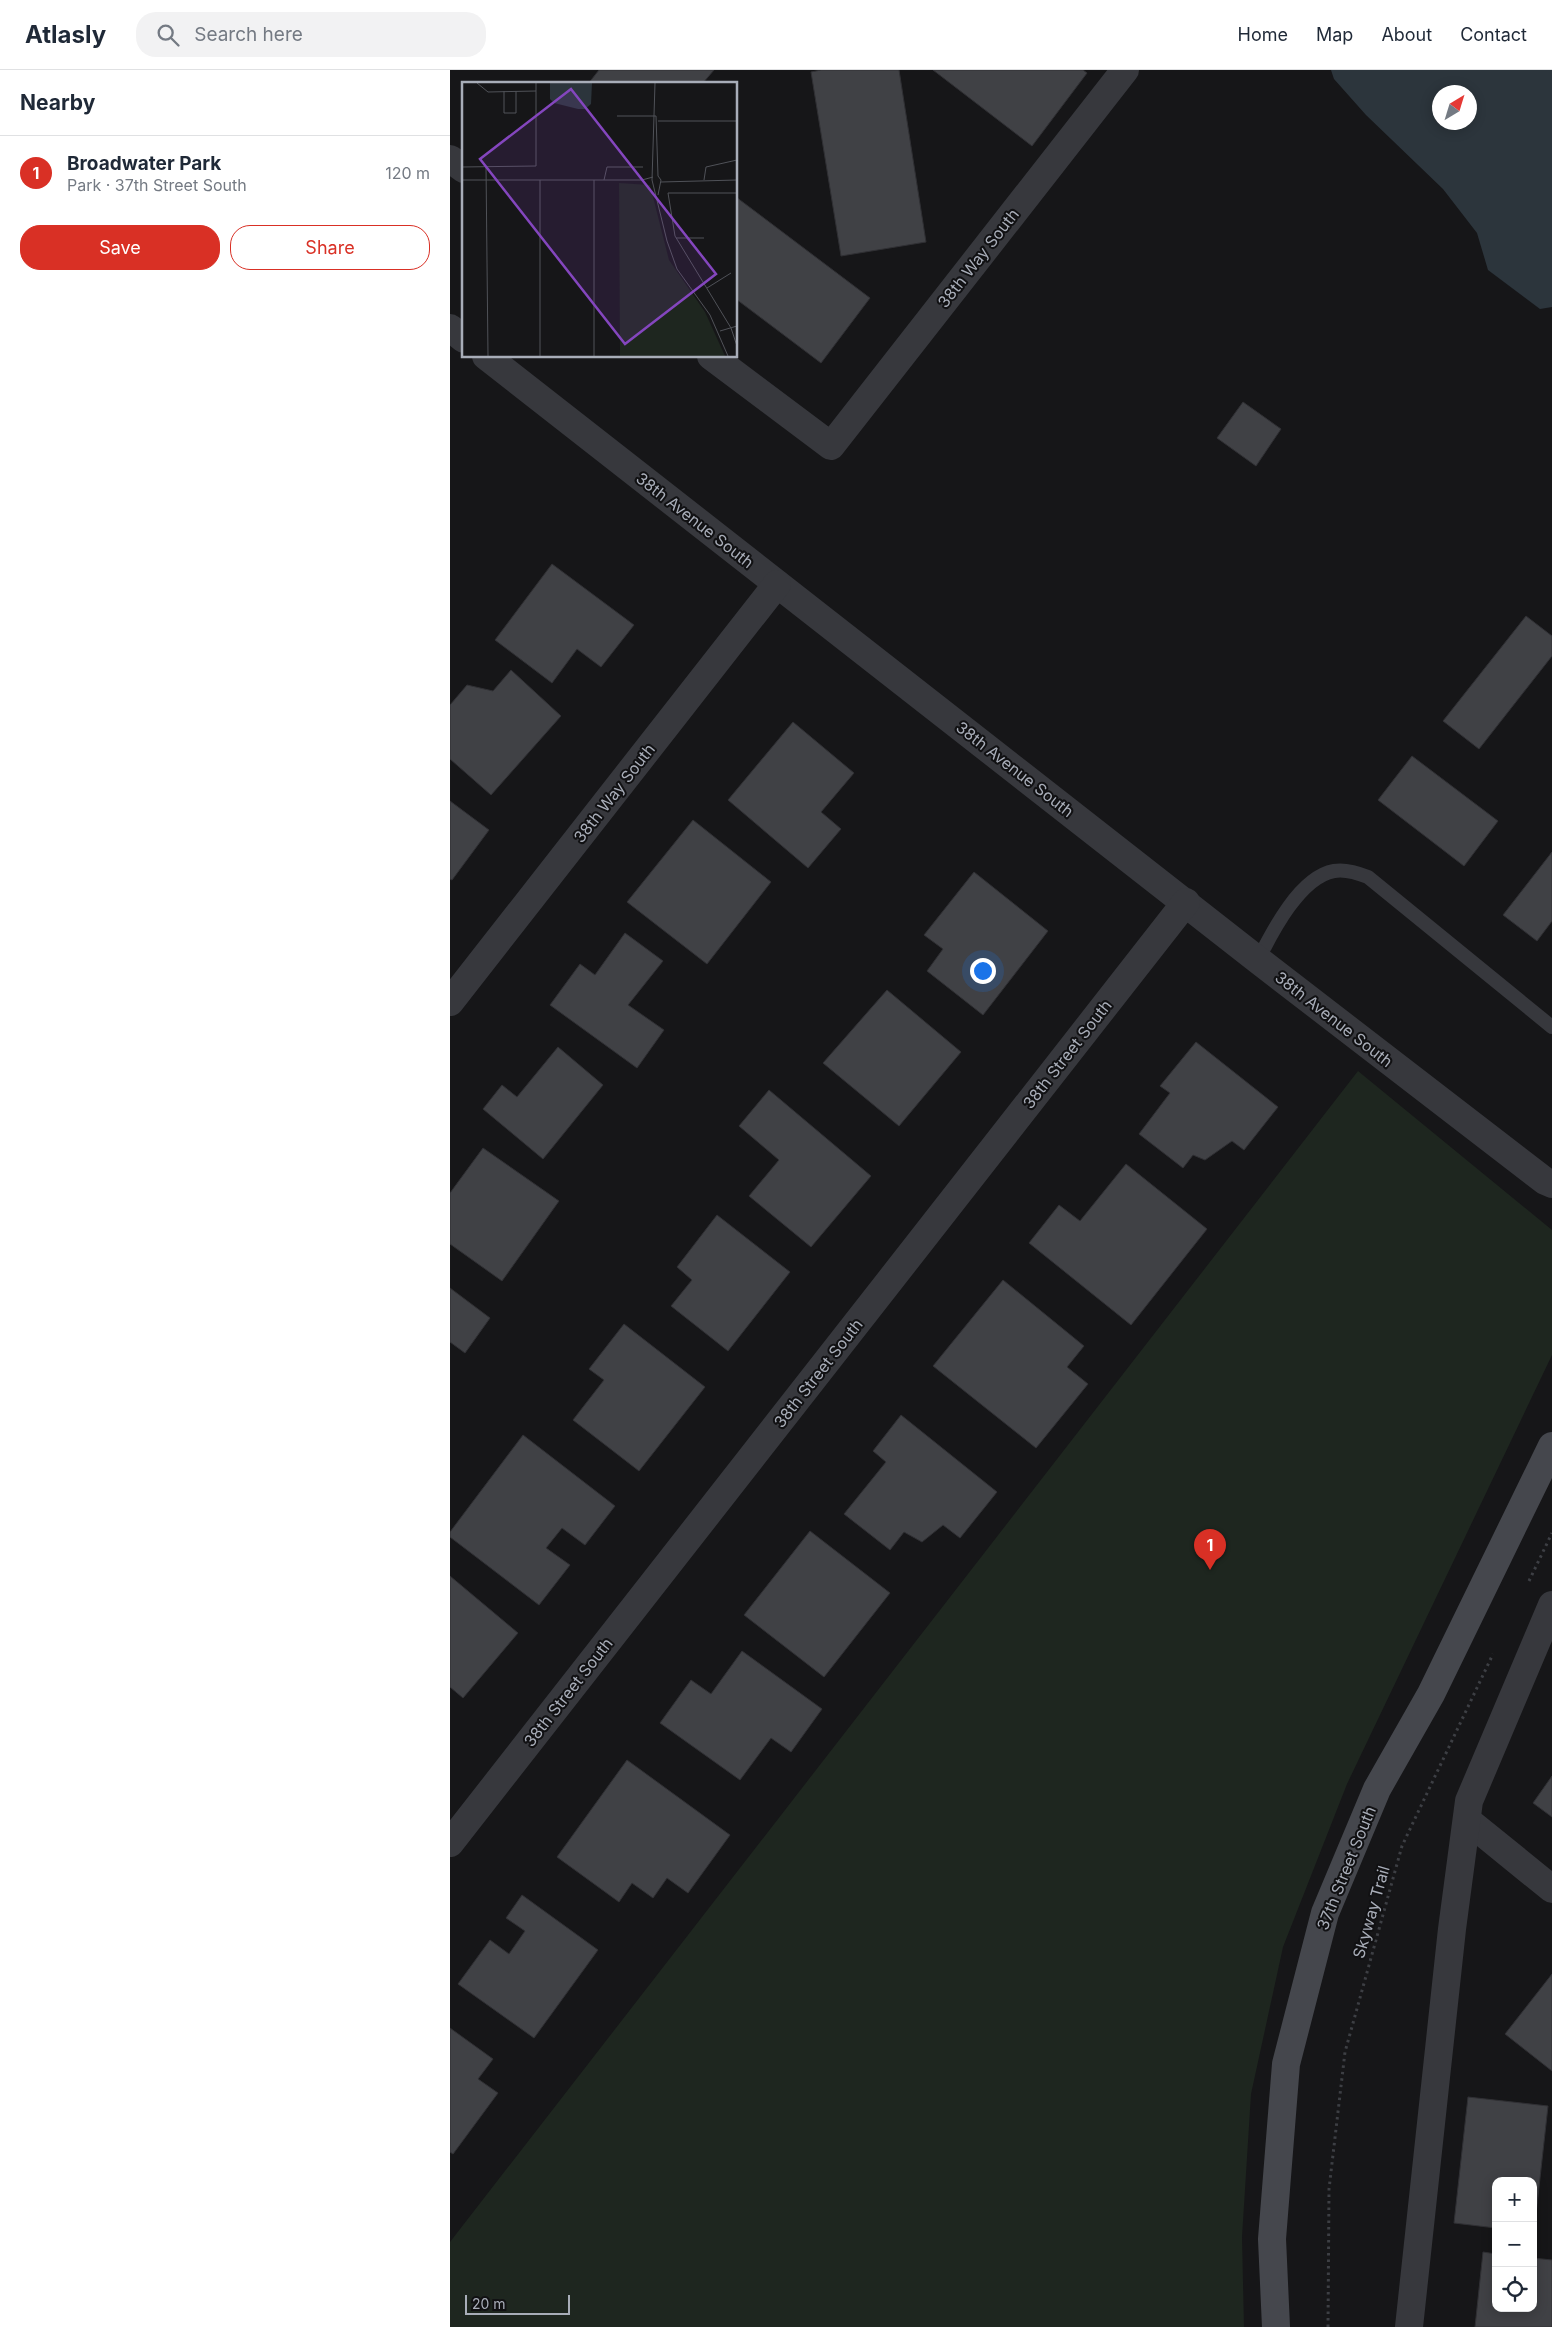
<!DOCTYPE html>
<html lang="en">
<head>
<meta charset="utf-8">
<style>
	:root { --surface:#fff; --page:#f2f2f3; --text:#1f2937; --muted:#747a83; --line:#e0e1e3; --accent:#d93025 }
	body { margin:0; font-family:Inter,sans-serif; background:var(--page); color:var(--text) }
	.controls { position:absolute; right:15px; bottom:15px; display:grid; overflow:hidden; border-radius:10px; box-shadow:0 2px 12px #0003 }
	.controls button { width:45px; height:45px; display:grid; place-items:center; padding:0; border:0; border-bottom:1px solid var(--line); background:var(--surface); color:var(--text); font:25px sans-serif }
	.compass { position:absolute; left:982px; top:15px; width:45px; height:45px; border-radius:50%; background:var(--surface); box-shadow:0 2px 12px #0003; rotate:38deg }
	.scale { position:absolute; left:15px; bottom:12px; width:105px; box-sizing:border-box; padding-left:5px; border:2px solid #a8adb8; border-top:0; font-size:14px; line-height:18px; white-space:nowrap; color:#a8adb8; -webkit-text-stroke:4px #111113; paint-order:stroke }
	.you { position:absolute; left:532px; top:900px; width:18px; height:18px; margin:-12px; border:4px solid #fff; border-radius:50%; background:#1a73e8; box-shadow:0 0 0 8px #1a73e833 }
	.badge { display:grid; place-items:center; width:32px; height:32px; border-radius:50%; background:var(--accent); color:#fff; font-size:16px; font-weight:700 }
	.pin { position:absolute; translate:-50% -41px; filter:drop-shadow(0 1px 2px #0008) }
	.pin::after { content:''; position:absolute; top:26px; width:18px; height:15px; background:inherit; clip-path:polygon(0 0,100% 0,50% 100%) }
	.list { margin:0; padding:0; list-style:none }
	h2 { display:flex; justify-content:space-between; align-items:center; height:65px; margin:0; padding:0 20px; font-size:21px }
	h2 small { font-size:16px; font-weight:400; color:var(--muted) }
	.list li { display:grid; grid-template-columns:32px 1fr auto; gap:15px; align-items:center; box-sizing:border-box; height:75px; padding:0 20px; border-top:1px solid var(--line) }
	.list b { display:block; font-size:19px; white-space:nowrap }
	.list p { margin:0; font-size:16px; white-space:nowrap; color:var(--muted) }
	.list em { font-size:16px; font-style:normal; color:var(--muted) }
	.actions { display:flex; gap:10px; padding:15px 20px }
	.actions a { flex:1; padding:11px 0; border:1px solid var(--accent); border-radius:20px; text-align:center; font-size:18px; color:var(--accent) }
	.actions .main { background:var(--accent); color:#fff }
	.icon { flex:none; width:28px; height:28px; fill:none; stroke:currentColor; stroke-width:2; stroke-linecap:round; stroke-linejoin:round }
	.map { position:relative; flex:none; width:1102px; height:2257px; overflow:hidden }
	header { display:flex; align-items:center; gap:30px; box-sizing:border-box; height:70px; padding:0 25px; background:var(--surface); border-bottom:1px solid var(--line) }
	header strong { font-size:24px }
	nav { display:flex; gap:28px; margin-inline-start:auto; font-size:18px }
	.search { width:350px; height:45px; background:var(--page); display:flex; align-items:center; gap:12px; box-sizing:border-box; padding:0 18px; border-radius:20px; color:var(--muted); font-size:19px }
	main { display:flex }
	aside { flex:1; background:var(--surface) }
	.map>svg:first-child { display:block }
	.green { fill:#1e261f }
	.water { fill:#2c353c; fill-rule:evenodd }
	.building { fill:#404145; stroke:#303034 }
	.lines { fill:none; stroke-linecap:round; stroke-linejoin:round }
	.path { stroke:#3d3f44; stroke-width:3; stroke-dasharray:2.5 4; stroke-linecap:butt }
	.lane { stroke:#37383d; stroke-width:14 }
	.street { stroke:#37383d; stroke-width:28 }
	.secondary { stroke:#45474d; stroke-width:28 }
	.labels { text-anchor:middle; stroke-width:4; stroke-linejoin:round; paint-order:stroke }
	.street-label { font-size:16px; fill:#a8adb8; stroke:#111113 }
	.inset-road { fill:none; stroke:#505258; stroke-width:1 }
	.view { fill:#8446be; fill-opacity:0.15; stroke:#8446be; stroke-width:2.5 }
	.inset-edge { fill:none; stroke:#a8adb8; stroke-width:2.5 }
</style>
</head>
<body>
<header>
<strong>Atlasly</strong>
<div class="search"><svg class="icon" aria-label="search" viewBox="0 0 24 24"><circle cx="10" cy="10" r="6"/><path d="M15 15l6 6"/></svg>Search here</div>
<nav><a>Home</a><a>Map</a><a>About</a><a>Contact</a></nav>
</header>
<main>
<aside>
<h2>Nearby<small></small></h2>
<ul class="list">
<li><span class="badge">1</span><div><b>Broadwater Park</b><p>Park · 37th Street South</p></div><em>120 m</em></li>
</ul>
<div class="actions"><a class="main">Save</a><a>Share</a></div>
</aside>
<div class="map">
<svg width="1102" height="2257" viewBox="0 0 1102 2257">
	<rect width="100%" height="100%" fill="#161618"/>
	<path class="green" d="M908 1001 1102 1160V1285L897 1714 833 1877 801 2024 792 2167 794 2257H0V2172Z"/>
	<path class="water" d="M881 0H1102V237L1090 239 1038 200 1027 163 993 119 916 45 884 9ZM989 22H1019V52H989Z"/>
	<g class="building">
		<path d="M149 0H264L252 14H138Z"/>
		<path d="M371 0H449L476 172 391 186 361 2Z"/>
		<path d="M483 0H633L637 3 582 76Z"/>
		<path d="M286 127 420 228 371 293 286 229Z"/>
		<path d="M793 332 831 359 806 396 767 368Z"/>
		<path d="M102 494 184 555 151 597 127 579 102 613 45 570Z"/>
		<path d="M1076 546 1102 566V586L1029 679 993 651Z"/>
		<path d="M61 600 111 646 41 725 0 689V635L17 615 43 621Z"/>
		<path d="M343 652 404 703 371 742 391 759 358 798 278 730Z"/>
		<path d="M962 686 1048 751 1014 796 928 730Z"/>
		<path d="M0 731 39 760 2 810 0 809Z"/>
		<path d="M243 750 321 812 257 894 177 832Z"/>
		<path d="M1102 782V851L1087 871 1053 845Z"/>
		<path d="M524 802 598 861 533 945 477 901 493 879 474 865Z"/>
		<path d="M175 863 213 891 178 935 214 960 187 998 100 935 130 894 145 905Z"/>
		<path d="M437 920 511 982 449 1056 373 993Z"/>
		<path d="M746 972 828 1037 794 1080 782 1071 755 1090 743 1085 733 1098 689 1064 720 1023 710 1016Z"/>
		<path d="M108 977 153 1015 93 1089 33 1039 52 1015 67 1027Z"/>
		<path d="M319 1020 421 1106 361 1177 299 1126 329 1090 289 1056Z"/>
		<path d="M33 1078 109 1131 52 1211 0 1174V1123Z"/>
		<path d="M676 1094 757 1159 681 1255 579 1173 609 1135 630 1151Z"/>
		<path d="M267 1145 340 1202 278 1281 221 1236 242 1210 227 1197Z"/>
		<path d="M553 1210 634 1276 617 1297 638 1314 586 1378 483 1296Z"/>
		<path d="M0 1218 40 1248 15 1283 0 1272Z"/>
		<path d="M174 1254 255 1317 189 1401 123 1350 154 1310 139 1299Z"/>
		<path d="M451 1345 547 1422 510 1468 493 1455 472 1472 454 1462 440 1480 394 1444 436 1392 423 1381Z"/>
		<path d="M73 1365 165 1436 135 1475 112 1458 96 1478 120 1495 89 1535 0 1467V1462Z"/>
		<path d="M360 1461 440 1523 374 1607 294 1545Z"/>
		<path d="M0 1506 68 1563 13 1628 0 1617Z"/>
		<path d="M292 1581 372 1639 341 1682 321 1668 290 1710 210 1653 241 1610 261 1624Z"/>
		<path d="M177 1690 280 1765 238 1823 217 1808 203 1828 182 1813 169 1832 107 1787Z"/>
		<path d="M1102 1706V1747L1083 1733Z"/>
		<path d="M72 1825 148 1880 84 1968 8 1914 40 1870 59 1884 75 1861 56 1848Z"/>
		<path d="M1102 1904V2001L1055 1964Z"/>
		<path d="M0 1958 43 1989 28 2009 48 2023 3 2084 0 2082Z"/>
		<path d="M1018 2027 1098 2036 1084 2162 1083 2111H1046V2158L1004 2153Z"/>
		<path d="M1033 2182 1046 2184V2238H1083V2188L1102 2190V2257H1025Z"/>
	</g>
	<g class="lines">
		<g class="path">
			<path d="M1079 1511 1102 1463"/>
			<path d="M878 2257 879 2119 895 1982 952 1776 1043 1584"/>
		</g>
		<path class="lane" d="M808 890C822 862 850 807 884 801 895 799 908 803 918 807L1102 957"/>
		<g class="street">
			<path d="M0 89 14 99"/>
			<path d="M0 258 14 269"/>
			<path d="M36 286 808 890 1095 1111 1102 1114"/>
			<path d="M261 286 381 376 675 0"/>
			<path d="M0 932 327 514"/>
			<path d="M1017 1750 1102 1819"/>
			<path d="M0 1773 736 832"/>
			<path d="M959 2257 1002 1859 1019 1731 1102 1535"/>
		</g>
		<path class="secondary" d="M826 2257 822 2169 836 1994 875 1843 927 1719 981 1624 1102 1376"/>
	</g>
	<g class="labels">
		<g class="street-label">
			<text transform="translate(528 188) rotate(-52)" y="6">38th Way South</text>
			<text transform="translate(245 450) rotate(38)" y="6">38th Avenue South</text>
			<text transform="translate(565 699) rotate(38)" y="6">38th Avenue South</text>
			<text transform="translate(164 723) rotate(-52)" y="6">38th Way South</text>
			<text transform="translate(884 949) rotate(38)" y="6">38th Avenue South</text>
			<text transform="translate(617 984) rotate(-52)" y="6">38th Street South</text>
			<text transform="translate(368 1303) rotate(-52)" y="6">38th Street South</text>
			<text transform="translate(118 1622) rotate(-52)" y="6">38th Street South</text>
			<text transform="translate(896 1798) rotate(-68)" y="6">37th Street South</text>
			<text transform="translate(921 1842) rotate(-74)" y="6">Skyway Trail</text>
		</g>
	</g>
	<g transform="translate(12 12)">
		<rect width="275" height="275" fill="#161618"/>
		<path d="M157 101 188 103 207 178 243 230 263 274H158Z" fill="#1e261f"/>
		<path d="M88 1H130L129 22 123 27H116L92 21 88 17Z" fill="#2c353c"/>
		<path class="inset-road" d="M15 1 26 10 74 9M193 1 190 98 205 159 215 187 248 233 266 274M42 9V31H54V9M155 34H194M194 34 196 94 199 98 196 113M196 39H275M24 84 26 274M0 85 74 84V1M0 98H180L191 95M142 98 145 85H181M242 98 244 85 275 78M199 100 275 98M275 111H206L213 154 269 246 275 264M214 156H242M245 206 269 191M258 249 275 244M78 274V98M132 274V98"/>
		<path class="view" d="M109 7 254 192 163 262 18 77Z"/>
		<rect width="275" height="275" class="inset-edge"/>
	</g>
</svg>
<div class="controls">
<button>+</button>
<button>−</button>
<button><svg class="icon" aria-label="locate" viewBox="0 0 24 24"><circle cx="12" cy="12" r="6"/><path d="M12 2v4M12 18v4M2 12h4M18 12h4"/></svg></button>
</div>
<svg class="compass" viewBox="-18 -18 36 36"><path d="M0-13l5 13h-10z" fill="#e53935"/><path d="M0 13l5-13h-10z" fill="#747a83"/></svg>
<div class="scale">20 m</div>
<div class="you"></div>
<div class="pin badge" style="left:760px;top:1500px">1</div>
</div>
</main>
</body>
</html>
